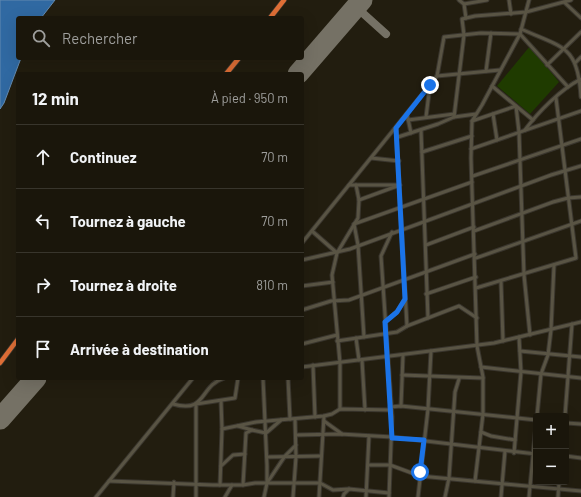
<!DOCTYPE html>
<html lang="fr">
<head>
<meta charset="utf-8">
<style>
	:root { --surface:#1a160b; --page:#272319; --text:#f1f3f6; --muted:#9f9f9d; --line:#38352c }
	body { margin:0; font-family:Barlow,sans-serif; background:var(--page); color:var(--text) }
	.controls { position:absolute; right:12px; bottom:12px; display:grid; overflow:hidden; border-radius:4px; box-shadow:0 4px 16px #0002 }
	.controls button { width:36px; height:36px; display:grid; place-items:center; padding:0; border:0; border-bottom:1px solid var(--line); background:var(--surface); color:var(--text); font:20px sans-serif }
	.stop { position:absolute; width:12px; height:12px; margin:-9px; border:3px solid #1a73e8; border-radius:50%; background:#fff }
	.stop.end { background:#1a73e8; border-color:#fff; box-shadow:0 1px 4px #0008 }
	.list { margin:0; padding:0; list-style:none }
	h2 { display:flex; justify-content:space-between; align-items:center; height:52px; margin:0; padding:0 16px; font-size:17px }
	h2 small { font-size:13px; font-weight:400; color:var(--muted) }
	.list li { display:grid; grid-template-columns:26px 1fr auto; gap:12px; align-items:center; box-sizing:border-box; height:64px; padding:0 16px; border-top:1px solid var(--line) }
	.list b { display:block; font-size:15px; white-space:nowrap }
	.list em { font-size:13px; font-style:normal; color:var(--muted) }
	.icon { flex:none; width:22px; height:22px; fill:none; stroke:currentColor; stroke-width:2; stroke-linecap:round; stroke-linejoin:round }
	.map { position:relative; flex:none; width:581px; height:497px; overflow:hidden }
	.search { position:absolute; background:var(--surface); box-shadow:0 4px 16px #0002; left:16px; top:16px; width:288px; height:44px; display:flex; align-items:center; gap:10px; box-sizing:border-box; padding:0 14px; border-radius:4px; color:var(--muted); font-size:15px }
	.panel { position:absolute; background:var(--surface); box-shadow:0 4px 16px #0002; left:16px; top:72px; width:288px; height:308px; border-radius:4px }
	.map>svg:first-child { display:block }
	.green { fill:#1f3b00 }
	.water { fill:#3069a2; stroke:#638ab0 }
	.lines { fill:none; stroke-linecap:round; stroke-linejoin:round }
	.taxiway { stroke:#757165; stroke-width:8 }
	.runway { stroke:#757165; stroke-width:21 }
	.minor-casing { stroke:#3a362e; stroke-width:5 }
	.highway-casing { stroke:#3a362e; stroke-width:6 }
	.minor { stroke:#595444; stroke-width:3 }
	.highway { stroke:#de6e36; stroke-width:4.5 }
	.route { stroke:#1a73e8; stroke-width:5 }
</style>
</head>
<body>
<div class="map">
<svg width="581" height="497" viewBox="0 0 581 497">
	<rect width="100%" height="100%" fill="#221d0f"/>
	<path class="green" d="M530 46 559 82 530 114 497 86Z"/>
	<path class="water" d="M0 0H55L41 18H18V58H21L4 103 0 109Z"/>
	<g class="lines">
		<path class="taxiway" d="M356 7 386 34"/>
		<g class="runway">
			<path d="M298 74 362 0"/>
			<path d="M0 419 36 378"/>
		</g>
		<defs>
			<g id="minor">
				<path d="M459 0 464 4 466 18"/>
				<path d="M509 0 511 14"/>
				<path d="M564 2 581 18"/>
				<path d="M464 4 487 0"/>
				<path d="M521 29C563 48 578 45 581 97"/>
				<path d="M575 63 581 57"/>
				<path d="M547 65 581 32"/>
				<path d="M486 71 491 33"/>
				<path d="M437 76 500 70"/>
				<path d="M492 86 533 120"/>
				<path d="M407 114 411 133"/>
				<path d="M493 114 497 140"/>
				<path d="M426 117 430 85"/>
				<path d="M454 117 464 35 462 19 475 16 526 12 571 0"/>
				<path d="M408 120 454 114"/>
				<path d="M472 121 516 106 519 132 524 275 530 335"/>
				<path d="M396 128 407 326"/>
				<path d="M421 130 428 318"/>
				<path d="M525 130C538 112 561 89 581 79"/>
				<path d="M398 137 438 124 454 117 476 114"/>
				<path d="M471 149 581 111"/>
				<path d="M422 152 472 136"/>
				<path d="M371 158 399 161"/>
				<path d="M473 176 581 139"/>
				<path d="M349 185H398"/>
				<path d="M356 185 359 200"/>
				<path d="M354 224 472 182"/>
				<path d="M354 224 358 245 364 337"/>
				<path d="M312 231 337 253 332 275 340 363V409"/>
				<path d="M474 231 553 202 568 198 581 197"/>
				<path d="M302 243 437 76 444 37 481 33 520 34 568 87"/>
				<path d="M426 245 474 227"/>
				<path d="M337 253 358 218 359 200 400 185"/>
				<path d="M476 258 581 221"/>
				<path d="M302 260 350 249 551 175 581 166"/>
				<path d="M501 282 503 341"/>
				<path d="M302 286 333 282"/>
				<path d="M476 288 576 258 556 98"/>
				<path d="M426 294 476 277"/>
				<path d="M302 310 331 301 349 300 475 254"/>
				<path d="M385 322 397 312 405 299"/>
				<path d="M356 338 359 360"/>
				<path d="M337 341 397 332 407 326 459 306 477 318"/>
				<path d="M302 344 337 335"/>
				<path d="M520 351 581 357"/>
				<path d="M362 360 365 410"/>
				<path d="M313 365 315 417"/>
				<path d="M302 367 494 343 581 322"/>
				<path d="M481 367 581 378"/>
				<path d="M402 375 483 378"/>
				<path d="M263 378 267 466V483L264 497"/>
				<path d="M288 378 290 419"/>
				<path d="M221 401 222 429 256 422 324 416 332 414 340 409 391 410"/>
				<path d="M173 404C207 414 199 386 224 378"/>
				<path d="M401 406 403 355"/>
				<path d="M390 407 401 406 536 420"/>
				<path d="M537 416 541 374 548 355 551 330 554 265"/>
				<path d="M565 416 572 324"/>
				<path d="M324 421 342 434"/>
				<path d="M566 423 581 424"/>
				<path d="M238 426 252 430"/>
				<path d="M481 432 491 436 515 440"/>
				<path d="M296 435 340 434 392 437 536 454"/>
				<path d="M514 453 521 372 519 337"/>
				<path d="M566 456 581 458"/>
				<path d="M267 457 321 456"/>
				<path d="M368 465H390L420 476 581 491"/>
				<path d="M221 466 233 455 245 454"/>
				<path d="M109 481 213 485H243L255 483H320L333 490 349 489 389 493"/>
				<path d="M475 481 483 414V377L477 346 471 158 472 121 482 105 520 34 529 0"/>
				<path d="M267 483 285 456 296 445"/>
				<path d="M220 485 222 429"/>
				<path d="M243 485 246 433 252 430 266 433 281 420"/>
				<path d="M96 497 193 378"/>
				<path d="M173 497 174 482"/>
				<path d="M196 497V404L235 398 238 378"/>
				<path d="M225 497 232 485"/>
				<path d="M293 497 296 457 295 419"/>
				<path d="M319 497 324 416"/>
				<path d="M343 497 344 494 349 489"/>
				<path d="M366 497 369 436"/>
				<path d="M389 497 392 417 381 256 392 232"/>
				<path d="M418 497 428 409 431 351"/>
				<path d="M445 497 449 478 455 392 459 379"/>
				<path d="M501 497 505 451"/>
				<path d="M529 497 536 425"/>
				<path d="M558 497 559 482"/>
			</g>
			<g id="highway">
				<path d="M270 18 284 0"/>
				<path d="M226 74 239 58"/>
				<path d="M0 363 18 339"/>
			</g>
		</defs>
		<use href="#minor" class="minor-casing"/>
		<use href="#highway" class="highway-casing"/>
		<use href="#minor" class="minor"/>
		<use href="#highway" class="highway"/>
	</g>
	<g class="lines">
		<path class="route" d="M420 472 424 440 392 438 385 322 397 312 405 299 396 128 430 85"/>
	</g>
</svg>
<div class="controls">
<button>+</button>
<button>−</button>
</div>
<div class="stop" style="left:420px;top:472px"></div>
<div class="stop end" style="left:430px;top:85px"></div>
<div class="search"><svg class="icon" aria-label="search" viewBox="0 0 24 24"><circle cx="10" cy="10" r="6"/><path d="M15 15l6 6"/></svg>Rechercher</div>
<section class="panel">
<h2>12 min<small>À pied · 950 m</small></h2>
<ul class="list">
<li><svg class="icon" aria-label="ahead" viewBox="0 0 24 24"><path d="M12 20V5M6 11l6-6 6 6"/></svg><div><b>Continuez</b></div><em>70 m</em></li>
<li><svg class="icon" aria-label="left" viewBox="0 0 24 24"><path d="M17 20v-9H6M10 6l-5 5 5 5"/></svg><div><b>Tournez à gauche</b></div><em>70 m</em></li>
<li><svg class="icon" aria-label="right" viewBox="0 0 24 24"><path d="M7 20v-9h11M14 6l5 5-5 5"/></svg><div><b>Tournez à droite</b></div><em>810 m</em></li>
<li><svg class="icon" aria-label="arrive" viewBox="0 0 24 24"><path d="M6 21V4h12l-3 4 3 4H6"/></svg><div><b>Arrivée à destination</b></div></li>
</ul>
</section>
</div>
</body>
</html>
